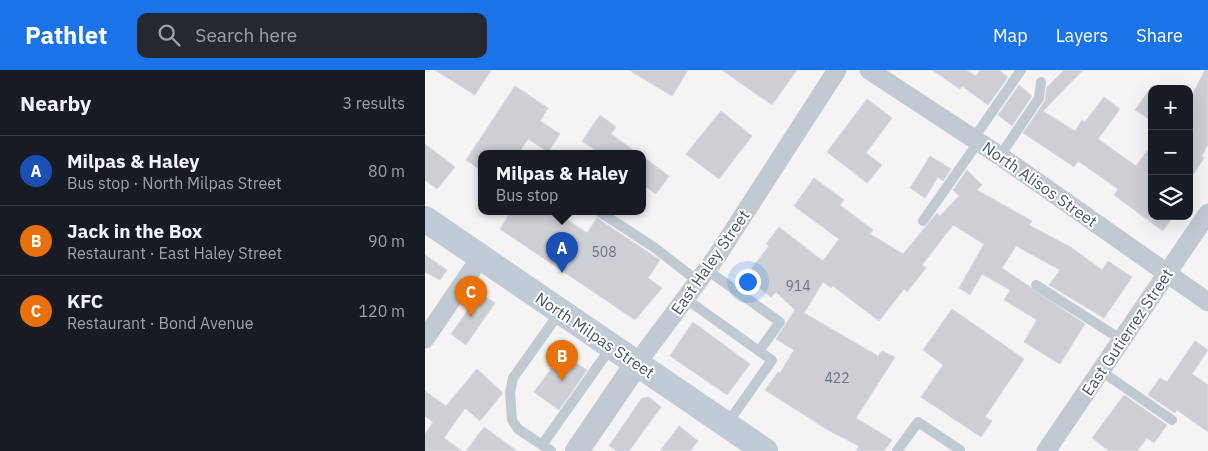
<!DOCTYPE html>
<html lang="en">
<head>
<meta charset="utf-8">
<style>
	:root { --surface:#171b24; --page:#242831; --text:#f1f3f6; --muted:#9ea1a6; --line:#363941; --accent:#1a73e8 }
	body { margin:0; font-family:"IBM Plex Sans",sans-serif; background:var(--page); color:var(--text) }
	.controls { position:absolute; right:15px; top:15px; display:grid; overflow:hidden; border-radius:10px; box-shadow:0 5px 20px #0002 }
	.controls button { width:45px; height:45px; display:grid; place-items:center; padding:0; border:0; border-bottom:1px solid var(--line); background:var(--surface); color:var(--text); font:25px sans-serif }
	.you { position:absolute; left:322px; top:211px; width:18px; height:18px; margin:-12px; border:4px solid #fff; border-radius:50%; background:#1a73e8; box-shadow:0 0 0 8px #1a73e833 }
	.badge { display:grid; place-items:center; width:32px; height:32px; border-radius:50%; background:var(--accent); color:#fff; font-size:16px; font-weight:700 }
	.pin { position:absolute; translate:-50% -41px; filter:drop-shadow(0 1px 2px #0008) }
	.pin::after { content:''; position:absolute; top:26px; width:18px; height:15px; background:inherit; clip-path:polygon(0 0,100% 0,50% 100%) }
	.popup { position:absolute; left:53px; top:80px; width:168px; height:65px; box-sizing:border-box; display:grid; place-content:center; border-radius:10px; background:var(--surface); filter:drop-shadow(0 1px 4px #0005); font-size:16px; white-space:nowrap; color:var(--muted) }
	.popup b { font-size:19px; color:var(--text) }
	.popup::after { content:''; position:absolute; left:50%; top:100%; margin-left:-10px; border:10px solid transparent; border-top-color:var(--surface) }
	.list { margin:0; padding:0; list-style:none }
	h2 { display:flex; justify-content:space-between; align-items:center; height:65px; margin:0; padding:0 20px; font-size:21px }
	h2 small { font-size:16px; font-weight:400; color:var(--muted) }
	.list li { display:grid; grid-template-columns:32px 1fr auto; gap:15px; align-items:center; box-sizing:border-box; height:70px; padding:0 20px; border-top:1px solid var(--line) }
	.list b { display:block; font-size:19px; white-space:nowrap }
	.list p { margin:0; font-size:16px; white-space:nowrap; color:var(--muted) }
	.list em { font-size:16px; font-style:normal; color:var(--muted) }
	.icon { flex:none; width:28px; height:28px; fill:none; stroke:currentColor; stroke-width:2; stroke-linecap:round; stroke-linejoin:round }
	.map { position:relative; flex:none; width:783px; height:381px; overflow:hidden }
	header { display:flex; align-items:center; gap:30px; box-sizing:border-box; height:70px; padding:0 25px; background:var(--accent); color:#fff }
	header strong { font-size:24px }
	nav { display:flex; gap:28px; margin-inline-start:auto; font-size:18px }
	.search { width:350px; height:45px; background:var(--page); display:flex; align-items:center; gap:12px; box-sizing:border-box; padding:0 18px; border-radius:10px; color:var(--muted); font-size:19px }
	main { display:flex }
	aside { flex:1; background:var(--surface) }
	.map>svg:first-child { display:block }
	.building { fill:#cdcfd5; stroke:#d7d9de }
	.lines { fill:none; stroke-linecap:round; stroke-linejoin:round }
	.service { stroke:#c1cad2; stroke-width:10 }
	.minor { stroke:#c1cad2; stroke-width:19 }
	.tertiary { stroke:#c1cad2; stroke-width:24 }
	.secondary { stroke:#c1cbd6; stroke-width:26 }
	.labels { text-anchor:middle; stroke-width:4; stroke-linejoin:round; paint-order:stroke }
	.number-label { font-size:14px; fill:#6b747e }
	.street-label { font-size:16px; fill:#4a5661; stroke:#fff }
</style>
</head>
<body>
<header>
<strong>Pathlet</strong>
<div class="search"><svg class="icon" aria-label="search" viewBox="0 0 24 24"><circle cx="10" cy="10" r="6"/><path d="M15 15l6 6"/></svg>Search here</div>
<nav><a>Map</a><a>Layers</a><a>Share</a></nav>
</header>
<main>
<aside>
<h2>Nearby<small>3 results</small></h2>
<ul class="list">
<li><span class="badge" style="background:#1a4fb4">A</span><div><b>Milpas &amp; Haley</b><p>Bus stop · North Milpas Street</p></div><em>80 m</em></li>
<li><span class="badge" style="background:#e8710a">B</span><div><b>Jack in the Box</b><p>Restaurant · East Haley Street</p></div><em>90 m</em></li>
<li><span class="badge" style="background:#e8710a">C</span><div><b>KFC</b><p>Restaurant · Bond Avenue</p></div><em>120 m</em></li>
</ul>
</aside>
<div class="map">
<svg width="783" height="381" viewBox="0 0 783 381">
	<rect width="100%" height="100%" fill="#f5f3f3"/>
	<g class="building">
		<path d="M10 0H66L50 25Z"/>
		<path d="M204 0H263L247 26Z"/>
		<path d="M297 0H372L347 35Z"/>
		<path d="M507 0H541L551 6 555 0H574L583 7 563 35 537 16 535 19Z"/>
		<path d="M639 0H658L618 41 650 61 657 50 660 52 679 27 695 39 673 69 711 96 727 74V146H748L738 161 689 125 693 119 653 91 649 97 598 63 620 31 622 17Z"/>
		<path d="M780 0H783V74L777 86 779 88 764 111V31Z"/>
		<path d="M594 15 607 26 587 56 573 45Z"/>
		<path d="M90 16 123 38 115 51 135 64 123 82 103 69 93 84H57V101L41 90Z"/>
		<path d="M727 16V51L710 40Z"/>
		<path d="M442 29 467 48 441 83 457 95 442 113 402 82Z"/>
		<path d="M296 41 327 66 294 109 261 84Z"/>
		<path d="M175 45 191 57 186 64 214 84H176L157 71Z"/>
		<path d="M0 74 30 97 12 119 0 110Z"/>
		<path d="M217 86 244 106 231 124 217 114Z"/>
		<path d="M505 86 526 99 518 111 513 107 500 128 485 118Z"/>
		<path d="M542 100 557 115 552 120 607 151 604 155 647 178 677 200 683 191 707 207 679 248 624 215 635 200 591 176 577 198 660 254 635 294 599 272 612 250 579 230 585 220 557 204 545 225 534 218 559 174 528 155 497 195 501 198 482 222 479 219 454 251 408 216 406 218 398 212 379 243 453 286 457 281 470 287 431 348 467 370 459 381H431L434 376 403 360 340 320 353 302 355 303 369 280 351 269 370 240 351 222 346 227 320 207 344 176 341 174 354 157 398 191 414 169 369 136 389 108 419 130 415 135 448 160 445 164 478 184 512 143 515 146 534 126 528 120Z"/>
		<path d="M86 142H131L162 163 172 148 235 190 223 208 237 218 210 250 75 159Z"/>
		<path d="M0 185 22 200 15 210 0 202Z"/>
		<path d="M55 223 70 233 41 275 26 264Z"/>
		<path d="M527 239 599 289 560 347 567 351 556 367 496 327 518 295 498 280Z"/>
		<path d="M268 252 325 294 302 325 245 286Z"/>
		<path d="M770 271 783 280 767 304 783 315V362L752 340 750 343 723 325 735 308 742 312Z"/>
		<path d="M137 284 162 300 134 340 109 322Z"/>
		<path d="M52 299 78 323 55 351 40 338 19 368 37 381H0V364L8 352 0 346V321L21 336Z"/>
		<path d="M699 325 742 355 729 373 722 368 712 381H684L667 368Z"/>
		<path d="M224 327 236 337 204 381H192L184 376 217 328Z"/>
		<path d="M254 356 273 371 265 381H235Z"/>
		<path d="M59 357 92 381H41Z"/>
	</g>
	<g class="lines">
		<g class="service">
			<path d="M549 68 596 0"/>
			<path d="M575 86 614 28 616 12"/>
			<path d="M175 142 230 178 274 212"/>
			<path d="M498 151 554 71"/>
			<path d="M611 215 697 270"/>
			<path d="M261 229 334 281 355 252 282 200"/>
			<path d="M676 301 747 350"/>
			<path d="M302 354 347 290 334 281"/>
			<path d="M117 375 187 276"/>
			<path d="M126 381 93 359 87 350 85 323 88 308 135 242"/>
			<path d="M472 381 493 352 535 380"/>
		</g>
		<g class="minor">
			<path d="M444 0 575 86 783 232"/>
			<path d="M0 269 55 188"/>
			<path d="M212 293 292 186 412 0"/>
			<path d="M621 381 783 143"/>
		</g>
		<path class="tertiary" d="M152 381 212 293"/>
		<path class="secondary" d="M0 149 340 381"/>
	</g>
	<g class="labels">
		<g class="number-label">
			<text x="179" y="187">508</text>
			<text x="373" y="221">914</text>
			<text x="412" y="313">422</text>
		</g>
		<g class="street-label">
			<text transform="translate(615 114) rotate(35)" y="6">North Alisos Street</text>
			<text transform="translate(285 192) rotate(-55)" y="6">East Haley Street</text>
			<text transform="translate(702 262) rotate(-56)" y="6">East Gutierrez Street</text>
			<text transform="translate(170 265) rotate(34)" y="6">North Milpas Street</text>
		</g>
	</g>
</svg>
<div class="controls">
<button>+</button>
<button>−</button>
<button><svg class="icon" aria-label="layers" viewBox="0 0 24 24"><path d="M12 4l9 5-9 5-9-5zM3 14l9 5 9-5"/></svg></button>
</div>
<div class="you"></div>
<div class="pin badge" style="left:137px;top:203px;background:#1a4fb4">A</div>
<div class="popup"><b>Milpas &amp; Haley</b>Bus stop</div>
<div class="pin badge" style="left:137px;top:311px;background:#e8710a">B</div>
<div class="pin badge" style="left:46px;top:247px;background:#e8710a">C</div>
</div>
</main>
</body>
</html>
